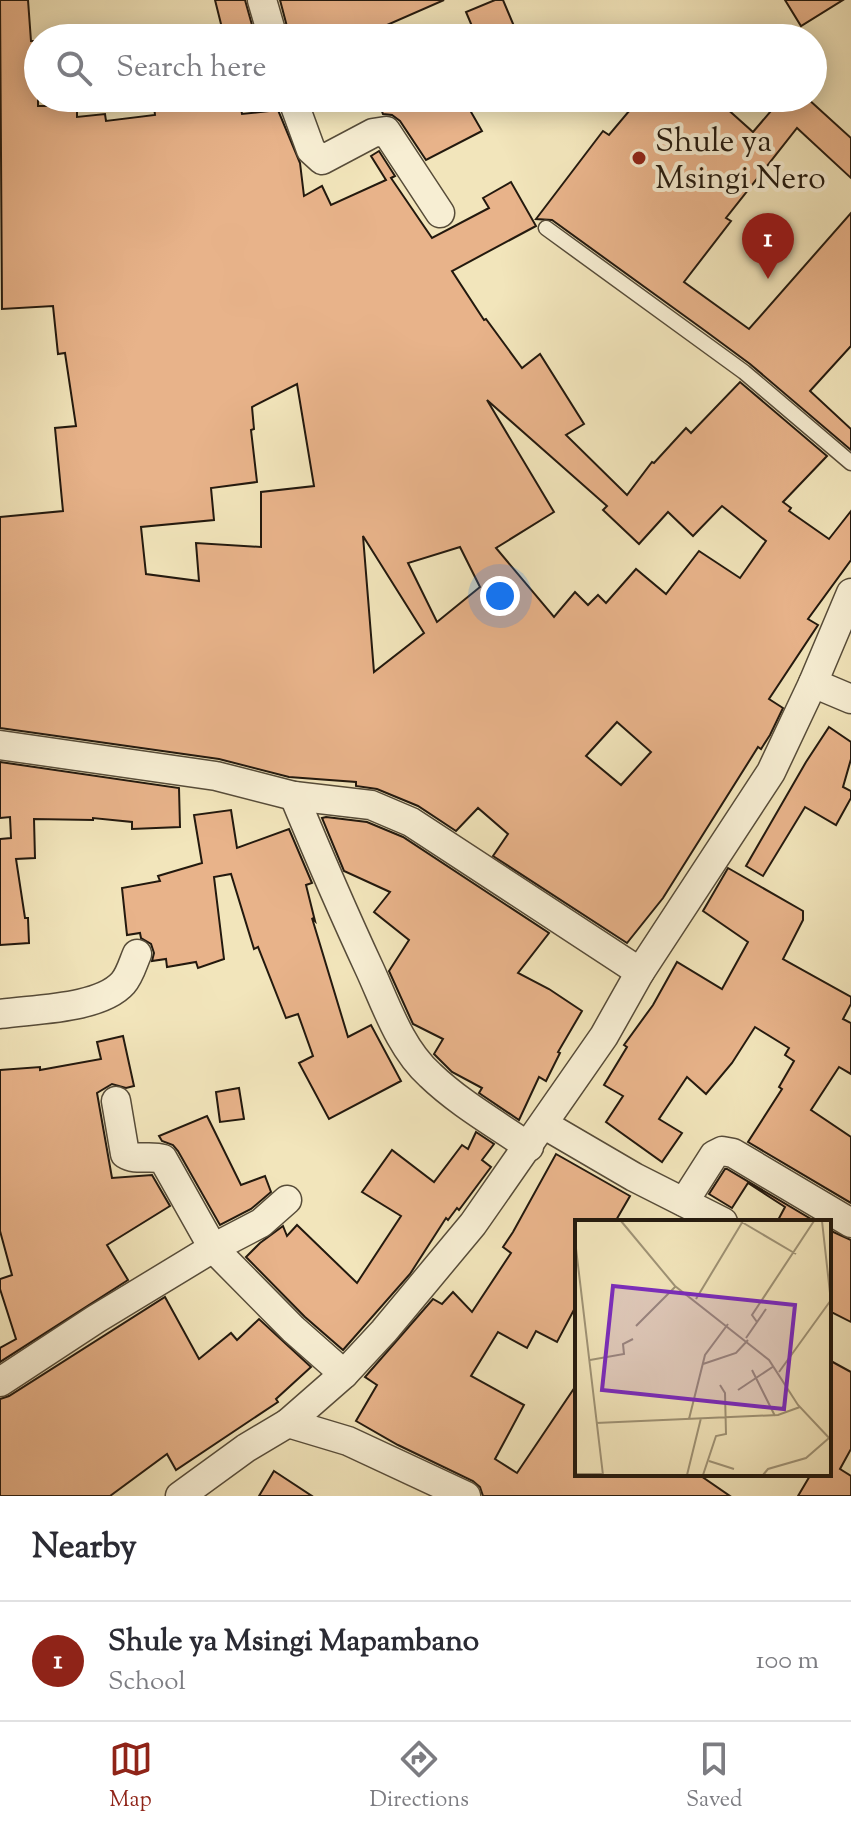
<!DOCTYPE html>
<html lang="en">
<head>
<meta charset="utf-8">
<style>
	:root { --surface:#fff; --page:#f2f2f3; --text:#2b2b33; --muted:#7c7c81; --line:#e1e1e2; --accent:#8f2418 }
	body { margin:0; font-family:"Sorts Mill Goudy",serif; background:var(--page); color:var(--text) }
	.you { position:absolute; left:500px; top:596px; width:28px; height:28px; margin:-20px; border:6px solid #fff; border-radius:50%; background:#1a73e8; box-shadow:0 0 0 12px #1a73e833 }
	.badge { display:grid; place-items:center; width:52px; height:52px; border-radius:50%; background:var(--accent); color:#fff; font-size:26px; font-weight:700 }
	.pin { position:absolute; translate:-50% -66px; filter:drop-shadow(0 2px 4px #0008) }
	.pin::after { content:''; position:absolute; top:42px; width:28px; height:24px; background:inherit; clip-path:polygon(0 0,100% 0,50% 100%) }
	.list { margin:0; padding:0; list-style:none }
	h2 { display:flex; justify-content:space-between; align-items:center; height:104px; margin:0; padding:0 32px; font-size:34px }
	h2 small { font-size:26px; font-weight:400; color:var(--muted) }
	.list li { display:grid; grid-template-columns:52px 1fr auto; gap:24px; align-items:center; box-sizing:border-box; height:120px; padding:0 32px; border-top:2px solid var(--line) }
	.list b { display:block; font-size:30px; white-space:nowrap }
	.list p { margin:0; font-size:26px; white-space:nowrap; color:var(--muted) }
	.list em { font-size:26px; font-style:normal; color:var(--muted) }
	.icon { flex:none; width:44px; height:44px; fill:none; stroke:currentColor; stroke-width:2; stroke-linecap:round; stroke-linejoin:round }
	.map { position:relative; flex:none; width:851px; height:1496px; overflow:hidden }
	.search { position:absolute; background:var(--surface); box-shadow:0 4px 20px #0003; left:24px; right:24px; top:24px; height:88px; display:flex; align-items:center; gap:20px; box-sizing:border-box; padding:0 28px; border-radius:44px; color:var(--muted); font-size:30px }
	.sheet { height:224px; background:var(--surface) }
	nav { display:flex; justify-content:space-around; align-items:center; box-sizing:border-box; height:112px; border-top:2px solid var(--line); background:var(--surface); font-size:22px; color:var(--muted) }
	nav a { display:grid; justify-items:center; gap:4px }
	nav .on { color:var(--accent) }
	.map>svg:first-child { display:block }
	.building { fill:#e8b38a; stroke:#23190e; stroke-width:2; fill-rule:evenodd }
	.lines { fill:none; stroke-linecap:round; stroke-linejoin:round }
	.lane-casing { stroke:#574c39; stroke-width:17 }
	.street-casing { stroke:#574c39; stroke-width:31 }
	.lane { stroke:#f7eed3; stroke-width:14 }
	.street { stroke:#f7eed3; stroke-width:28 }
	.poi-dot { fill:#8f2418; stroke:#f7eed3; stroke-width:3 }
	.labels { text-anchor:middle; stroke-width:8; stroke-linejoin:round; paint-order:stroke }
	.poi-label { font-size:32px; fill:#23190e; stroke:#f7eed3; text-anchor:start }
	.inset-road { fill:none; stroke:#9f9376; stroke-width:2 }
	.view { fill:#7b2cbf; fill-opacity:0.15; stroke:#7b2cbf; stroke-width:4 }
	.inset-edge { fill:none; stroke:#23190e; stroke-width:4 }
</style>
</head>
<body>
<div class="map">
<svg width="851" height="1496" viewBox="0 0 851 1496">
	<rect width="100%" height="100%" fill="#f2e5bb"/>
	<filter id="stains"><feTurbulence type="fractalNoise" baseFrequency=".0025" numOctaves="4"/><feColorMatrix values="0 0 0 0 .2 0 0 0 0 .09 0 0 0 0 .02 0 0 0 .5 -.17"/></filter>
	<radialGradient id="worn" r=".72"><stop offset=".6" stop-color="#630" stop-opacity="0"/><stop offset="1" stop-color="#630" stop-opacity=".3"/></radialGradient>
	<g class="building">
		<path d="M0 0H28L31 41H38V106H77V117L105 114 106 121 155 115 153 98H239L242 114 278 110 300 163 304 196 322 186 331 205 386 180 371 156 379 151 395 176 391 178 432 238 489 208 483 198 511 182 536 226 452 271 484 320 486 319 522 368 540 354 584 424 566 435 627 495 652 462 654 463 686 428 691 433 740 382 827 456 783 502 791 508 789 511 829 539 851 511V560L808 619 818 625 769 699 783 708 770 735 761 749 758 747 663 898 627 943 493 856 508 834 478 808 456 831 418 806 377 789 356 786V782L289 777 219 759 0 728V517L63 511 55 428 76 426 65 353 58 354 53 306 2 309ZM297 384 314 486 261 492V547L196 543 199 581 146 574 141 527 214 520 211 488 257 482 251 430 254 429 252 407ZM487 400 607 506 603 510 639 544 668 512 693 536 722 506 766 541 740 578 699 551 666 594 636 569 606 603 598 595 588 605 575 592 554 617 496 548 554 512ZM363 536 424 633 374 672ZM460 547 480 587 437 622 408 563ZM617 722 651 752 621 785 586 756Z"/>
		<path d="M215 0H245L252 25 223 32Z"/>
		<path d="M280 0H444L380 28 384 38H290Z"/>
		<path d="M495 0H503L519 38H477L466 12Z"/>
		<path d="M785 0H843L801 26Z"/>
		<path d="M377 98H463L482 131 426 160 400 121 392 115 383 114Z"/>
		<path d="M640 98H715L753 132 782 98H807L851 138V178L797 128 726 218 731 221 684 282 749 329 851 213V346L810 391 851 429V450L750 364 704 330 552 220 536 219 603 131 609 135Z"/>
		<path d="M829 727 851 742V759L843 787 851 791V798L836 825 805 807 763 876 746 866 806 762Z"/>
		<path d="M0 762 179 788 180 827 132 829V822L93 818V820L34 819 35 858 16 859 25 918H28L29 943 0 945V839L11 838 10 817 0 818Z"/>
		<path d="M231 810 237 848 289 829 312 883 306 885 315 921 312 918 348 1037 371 1025 401 1081 329 1119 299 1063 313 1056 298 1014 286 1018 258 947 254 949 231 874 214 877 224 959 198 968 196 962 167 967 166 959 152 961 154 953 151 944 141 938 140 933 127 935 122 888 160 881 158 876 202 863 194 815Z"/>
		<path d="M326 817 367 822 403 837 549 933 518 973 549 989 582 1011 558 1052 560 1053 546 1081 539 1077 519 1120 479 1093 482 1088 452 1072 434 1054 443 1039 413 1024 389 971 409 940 374 912 390 892 344 871 322 818Z"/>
		<path d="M728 868 803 911V920L783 959 851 997V1004L843 1019 851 1023V1074L839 1067 811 1110 851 1137V1203L748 1142 782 1089 779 1087 794 1061 785 1055 789 1048 755 1027 732 1063 706 1094 687 1077 659 1119 682 1133 662 1162 606 1122 623 1096 604 1085 627 1047 624 1045 653 1005 677 962 722 989 748 942 703 911Z"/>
		<path d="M123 1036 134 1086 126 1088 112 1084 97 1093 112 1178 152 1175 170 1206 107 1245 128 1280 0 1362V1348L16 1339 0 1289V1279L12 1275 0 1231V1070L40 1067V1070L101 1059 97 1042Z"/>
		<path d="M239 1088 244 1119 220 1122 216 1092Z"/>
		<path d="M207 1116 241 1185 265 1176 271 1192 251 1209 220 1225 178 1151 173 1145 162 1141 159 1136Z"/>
		<path d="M476 1132 494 1144 482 1160 491 1167 459 1210 457 1208 448 1220 446 1218 410 1274 343 1350 305 1317 246 1257 260 1243 283 1226 287 1236 297 1225 357 1283 401 1216 362 1192 392 1150 434 1182 462 1145 468 1149Z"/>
		<path d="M556 1154 630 1196 615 1222H577V1304L557 1342 536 1331 527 1348 498 1332 471 1376 524 1405 495 1459 517 1473 577 1384V1474H698L730 1496H483L480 1487 473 1481 398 1445 356 1421 377 1385 365 1377 433 1299 442 1304 453 1292 472 1312 511 1253 503 1247 513 1232Z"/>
		<path d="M725 1169H727L816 1222H777L785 1207 748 1183 732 1208 709 1194Z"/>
		<path d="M829 1230 851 1240V1322L829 1311Z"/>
		<path d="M165 1297 199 1359 231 1333 237 1340 259 1319 311 1367 276 1399 278 1402 176 1470 167 1454 110 1496H0V1399L9 1396Z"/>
		<path d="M829 1360 851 1372V1449L840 1469 851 1476V1496H798L811 1474H829Z"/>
		<path d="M274 1471 312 1496H259Z"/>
	</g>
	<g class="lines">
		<defs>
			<path id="lane" d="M546 228 744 372 851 463"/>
			<g id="street">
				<path d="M262 0 273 38"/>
				<path d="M292 98 311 150 322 160 373 133 386 131 440 213"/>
				<path d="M813 683 851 699"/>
				<path d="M0 745 216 776 294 796 371 805 411 822 640 972"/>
				<path d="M294 796C318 854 343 912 370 970 386 1005 400 1048 430 1075 459 1103 496 1124 529 1147"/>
				<path d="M0 1014C34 1009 100 1009 123 983 130 975 133 963 137 954"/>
				<path d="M116 1101 125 1154C136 1161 150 1155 163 1159L213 1248 293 1329 344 1374"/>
				<path d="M545 1125 634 1177 723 1222"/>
				<path d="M684 1202 714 1155 722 1151 733 1153 851 1223"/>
				<path d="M0 1382 96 1319 213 1248 261 1223 287 1200"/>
				<path d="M288 1423 348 1441 466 1496"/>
				<path d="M180 1496 246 1448 288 1423 344 1374 384 1331 473 1224 604 1036 640 972 771 772 813 683 851 593"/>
			</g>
		</defs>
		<use href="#lane" class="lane-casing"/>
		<use href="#street" class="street-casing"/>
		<use href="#lane" class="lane"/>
		<use href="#street" class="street"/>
	</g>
	<circle class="poi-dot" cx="639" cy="158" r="8"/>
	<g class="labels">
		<g class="poi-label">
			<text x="655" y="151">Shule ya<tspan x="655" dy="37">Msingi Nero</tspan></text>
		</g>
	</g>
	<g transform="translate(575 1220)">
		<rect width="256" height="256" fill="#f2e5bb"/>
		<path class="inset-road" d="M46 1 100 66 194 140 223 185 256 220M165 1 221 34M247 1 256 82M0 20 28 255M121 79 168 1M182 102 177 95 239 1M61 106 100 67M171 118 191 89M15 140 49 134 48 124 58 119M128 144 161 133 173 120M177 150 200 196M204 152 256 80M163 170 199 146M114 199 130 135 153 104M21 203 203 195 225 187M134 241 159 249M0 254H28M112 255 126 198M128 255 141 216 151 214 150 173 145 165M188 255 193 249 231 238 254 218"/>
		<path class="view" d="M38 66 220 85 209 189 27 170Z"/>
		<rect width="256" height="256" class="inset-edge"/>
	</g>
	<rect width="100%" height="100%" filter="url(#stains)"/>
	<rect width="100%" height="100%" fill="url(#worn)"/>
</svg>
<div class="you"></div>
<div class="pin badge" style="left:768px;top:279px">1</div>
<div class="search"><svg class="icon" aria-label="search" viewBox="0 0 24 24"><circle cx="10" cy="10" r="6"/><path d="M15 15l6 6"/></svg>Search here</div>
</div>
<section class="sheet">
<h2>Nearby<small></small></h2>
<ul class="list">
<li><span class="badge">1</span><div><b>Shule ya Msingi Mapambano</b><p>School</p></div><em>100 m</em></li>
</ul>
</section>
<nav>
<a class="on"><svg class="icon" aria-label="map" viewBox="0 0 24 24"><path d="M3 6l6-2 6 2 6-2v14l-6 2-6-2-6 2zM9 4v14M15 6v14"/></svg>Map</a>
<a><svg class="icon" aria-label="directions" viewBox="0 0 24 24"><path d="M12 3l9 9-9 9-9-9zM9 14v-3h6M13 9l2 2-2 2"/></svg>Directions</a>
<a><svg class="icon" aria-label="saved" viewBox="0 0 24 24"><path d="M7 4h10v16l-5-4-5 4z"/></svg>Saved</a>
</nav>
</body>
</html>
